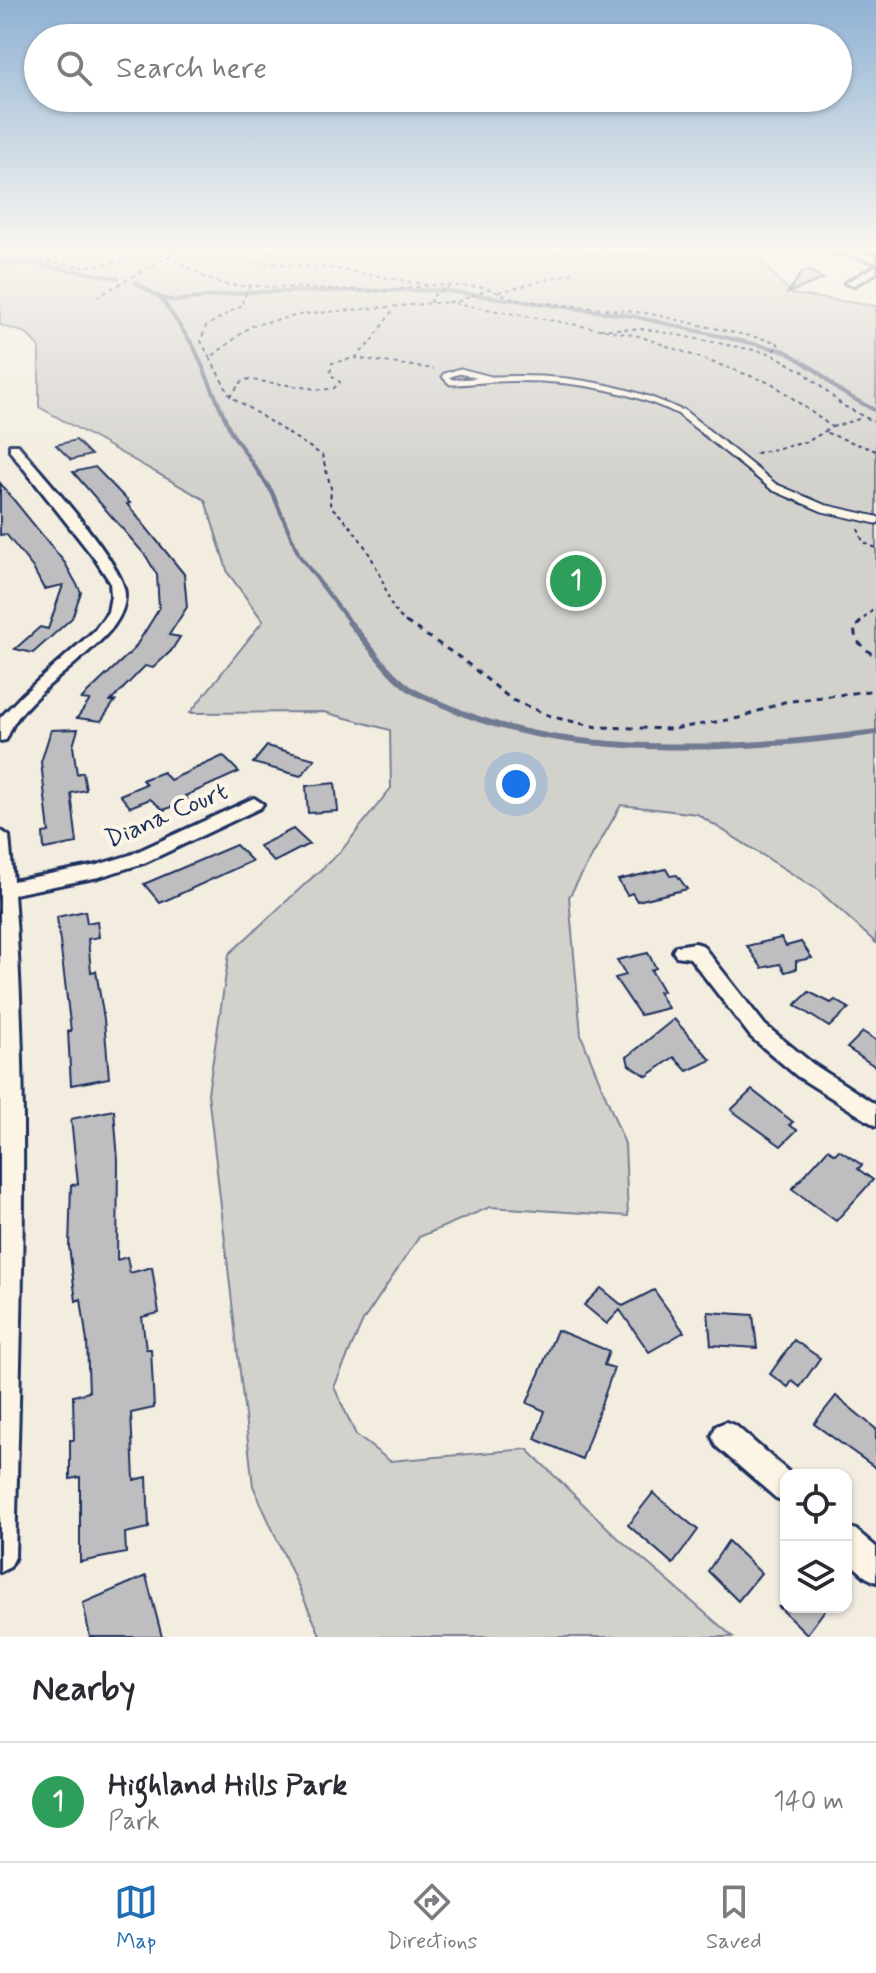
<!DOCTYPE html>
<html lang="en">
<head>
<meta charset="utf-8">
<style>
	:root { --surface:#fff; --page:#f7f7f7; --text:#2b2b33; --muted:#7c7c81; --line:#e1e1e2; --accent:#1f6fb2 }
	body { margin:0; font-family:Mynerve,sans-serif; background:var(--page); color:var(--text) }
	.controls { position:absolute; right:24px; bottom:24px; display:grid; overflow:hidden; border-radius:16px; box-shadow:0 2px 6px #0004 }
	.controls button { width:72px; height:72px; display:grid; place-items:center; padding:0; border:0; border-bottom:2px solid var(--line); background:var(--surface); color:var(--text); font:40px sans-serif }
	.you { position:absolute; left:516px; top:784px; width:28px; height:28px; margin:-20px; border:6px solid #fff; border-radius:50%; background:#1a73e8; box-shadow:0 0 0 12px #1a73e833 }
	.badge { display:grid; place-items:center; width:52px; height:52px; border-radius:50%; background:var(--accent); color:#fff; font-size:26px; font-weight:700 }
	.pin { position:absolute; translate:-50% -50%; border:4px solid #fff; box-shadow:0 2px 8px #0006 }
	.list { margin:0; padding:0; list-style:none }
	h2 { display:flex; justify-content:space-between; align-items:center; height:104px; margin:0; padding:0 32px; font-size:34px }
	h2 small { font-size:26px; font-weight:400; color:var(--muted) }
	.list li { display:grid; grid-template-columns:52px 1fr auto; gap:24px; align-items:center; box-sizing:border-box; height:120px; padding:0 32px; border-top:2px solid var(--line) }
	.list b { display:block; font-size:30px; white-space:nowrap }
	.list p { margin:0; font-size:26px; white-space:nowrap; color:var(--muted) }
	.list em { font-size:26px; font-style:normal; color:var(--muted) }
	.icon { flex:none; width:44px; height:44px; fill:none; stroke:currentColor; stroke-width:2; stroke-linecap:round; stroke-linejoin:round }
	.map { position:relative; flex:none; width:876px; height:1637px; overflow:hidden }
	.search { position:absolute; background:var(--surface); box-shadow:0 2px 6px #0004; left:24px; right:24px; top:24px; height:88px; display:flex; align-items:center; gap:20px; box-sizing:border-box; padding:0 28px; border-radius:44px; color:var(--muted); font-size:30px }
	.sheet { height:224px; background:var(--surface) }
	nav { display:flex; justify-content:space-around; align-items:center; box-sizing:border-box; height:112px; border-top:2px solid var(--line); background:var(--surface); font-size:22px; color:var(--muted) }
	nav a { display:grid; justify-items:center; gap:4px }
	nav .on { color:var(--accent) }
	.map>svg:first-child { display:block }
	.green { fill:#d3d1cc; stroke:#778095; stroke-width:2 }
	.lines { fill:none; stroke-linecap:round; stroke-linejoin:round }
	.stream-far1 { stroke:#707a91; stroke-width:4 }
	.stream { stroke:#707a91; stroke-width:6 }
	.building { fill:#bebec0; stroke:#1b2f5e; stroke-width:2 }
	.lane-far1-casing { stroke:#1b2f5e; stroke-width:9 }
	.lane-casing { stroke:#1b2f5e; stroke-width:11 }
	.street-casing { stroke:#1b2f5e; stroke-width:6 }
	.path-far1 { stroke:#1b2f5e; stroke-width:2; stroke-dasharray:4 4; stroke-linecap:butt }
	.path { stroke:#1b2f5e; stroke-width:3; stroke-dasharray:6 6; stroke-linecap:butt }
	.lane-far1 { stroke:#fcf5e5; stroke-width:5 }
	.lane { stroke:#fcf5e5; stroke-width:7 }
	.street { fill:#fcf5e5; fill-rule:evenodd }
	.labels { text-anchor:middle; stroke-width:8; stroke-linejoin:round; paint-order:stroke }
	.street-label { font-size:26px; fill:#1b2f5e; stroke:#fcf5e5 }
</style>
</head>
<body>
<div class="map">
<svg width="876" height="1637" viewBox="0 0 876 1637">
	<rect width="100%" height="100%" fill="#f3ede0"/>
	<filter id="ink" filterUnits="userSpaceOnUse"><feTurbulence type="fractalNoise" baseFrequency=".0125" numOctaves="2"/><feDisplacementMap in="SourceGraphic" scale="16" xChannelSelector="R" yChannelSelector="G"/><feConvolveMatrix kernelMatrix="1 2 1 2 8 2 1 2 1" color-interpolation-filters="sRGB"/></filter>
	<g filter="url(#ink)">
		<path class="green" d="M0 249H230L240 254 288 249H515L540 253 650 254 656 249H758L752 251 792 294 876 306V943L818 890 697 814 621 805 569 897 581 1035 625 1144 628 1216 490 1207 419 1237 363 1321 334 1387 356 1435 390 1461 527 1449 617 1537 733 1637H321L253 1486 208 1093 229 954 341 851 391 788 390 730 324 712 190 713 263 621 228 573 205 500 39 407V347L26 333 0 325Z"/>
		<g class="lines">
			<g class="stream-far1">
				<path d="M0 264 27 263 118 278"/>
				<path d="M135 282 161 298 194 347 231 432 272 492 299 555 351 624"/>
				<path d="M162 298 175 301 248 292 440 290 632 316 785 351 817 371 838 390 876 411"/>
			</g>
			<path class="stream" d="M349 622C368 643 387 673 410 689 420 696 433 700 444 705 561 761 749 750 876 732"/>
		</g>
		<g class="building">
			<path d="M810 270 823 279 788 293 802 272Z"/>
			<path d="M76 440 91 455 71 460 56 445Z"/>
			<path d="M95 467 130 503 127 504 184 574 187 607 169 635 180 637 171 651 153 668 145 666 111 701H115L101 721 77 718 90 700 81 699 134 649 159 609 157 575 146 556 73 472Z"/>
			<path d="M0 483 65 563 81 592 72 618 33 653 15 649 40 627 48 629 63 585 44 589 33 568 6 534 0 535Z"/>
			<path d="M78 729 73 746 77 774 83 772 86 790 71 793 77 843 44 849 43 833 49 832 41 762 51 730Z"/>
			<path d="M267 746 315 759 301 776 253 763Z"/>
			<path d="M223 756 239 772 185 796 188 800 164 810 150 799 130 807 120 795 146 784 142 780 163 772 170 780Z"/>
			<path d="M335 783 338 811 308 813 306 786Z"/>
			<path d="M293 829 309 844 274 862 259 846Z"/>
			<path d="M236 845 252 861 160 903 144 884Z"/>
			<path d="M666 869 670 876 677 875 687 889 637 901 632 893 627 895 618 880Z"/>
			<path d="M85 911 87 923 97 921 99 937 88 939 91 972 96 971 104 1019 109 1078 71 1085 68 1031H71L57 917Z"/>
			<path d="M781 938 786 946 801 942 812 958 796 961V969L785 972 780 964 762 968 747 946Z"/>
			<path d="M648 953 656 968 651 970 663 991 658 992 668 1008 640 1015 615 978 626 975 617 960Z"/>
			<path d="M809 992 831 1003 835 1000 849 1008 829 1027 795 1005Z"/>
			<path d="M674 1019 711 1060 687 1071 674 1057 647 1076 629 1065 627 1057Z"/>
			<path d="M863 1032 876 1040V1067L847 1048Z"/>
			<path d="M752 1090 793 1122 789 1125 797 1130 781 1146 731 1110Z"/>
			<path d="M114 1110 118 1160 117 1260 127 1257 130 1273 152 1267 159 1313 142 1317 146 1349H151L154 1408 131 1413 134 1480 147 1477 149 1528 125 1533 126 1553 80 1562V1477L70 1479V1440H74L73 1396 89 1392 87 1342 81 1299 76 1301 69 1247 71 1185 78 1184 71 1119Z"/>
			<path d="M828 1149 835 1154 839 1150 862 1165 858 1169 873 1180 836 1221 792 1189Z"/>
			<path d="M601 1288 623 1306 654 1290 684 1332 649 1352 620 1310 607 1324 584 1305Z"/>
			<path d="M708 1312 753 1315 757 1348 711 1345Z"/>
			<path d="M557 1330 609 1351 604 1365 614 1368 582 1459 535 1439 545 1411 527 1403Z"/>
			<path d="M794 1340 820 1358 800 1387 792 1381 788 1387 770 1374Z"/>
			<path d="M836 1396 876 1429V1468L814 1424Z"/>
			<path d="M653 1493 698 1530 673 1564 628 1525Z"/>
			<path d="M728 1541 761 1573 738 1601 708 1571Z"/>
			<path d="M146 1576 162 1637H90L83 1603Z"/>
			<path d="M779 1607H827L807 1634Z"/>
		</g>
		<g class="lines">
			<defs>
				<g id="lane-far1">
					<path d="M811 249 848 252"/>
					<path d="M784 252 792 249"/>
					<path d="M491 379 460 371 445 376 451 382C466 382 480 380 494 379 559 376 627 385 686 415"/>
				</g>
				<path id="lane" d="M682 413 774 487 823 508 876 520"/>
				<g id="street">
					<path d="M848 249 876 256V262L845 254 843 252Z"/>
					<path d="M876 266V273L854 285 845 283Z"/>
					<path d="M10 445H18C40 472 126 566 125 595 125 618 106 636 90 650 65 673 33 695 14 723 11 728 9 734 6 740L0 741V718L22 695 94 631 108 612 111 596 110 582 95 559 10 451Z"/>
					<path d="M254 798 263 804 260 808 144 863 99 877 14 894C31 1114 20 1336 15 1557L10 1567 0 1572V830L9 836 13 881 97 865 130 855Z"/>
					<path d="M695 943 702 945 765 1025 813 1064 876 1105V1126L797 1076 751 1037 690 958 676 956 673 951 676 946Z"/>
					<path d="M726 1422 736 1426 792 1475H786V1502L776 1498 716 1446 712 1436 716 1426Z"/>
					<path d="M846 1526 856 1530 876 1547V1582L866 1577 846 1559Z"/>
				</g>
			</defs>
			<use href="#lane-far1" class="lane-far1-casing"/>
			<use href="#lane" class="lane-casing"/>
			<use href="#street" class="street-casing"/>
			<g class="path-far1">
				<path d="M22 249 29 259 85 267 159 254C184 259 196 279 227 285L380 291 436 285 484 287 516 300 646 313 777 342 779 346 770 353"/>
				<path d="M221 249 235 260 338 269 428 285"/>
				<path d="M499 292 576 272"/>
				<path d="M97 297 181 249"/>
				<path d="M447 302 639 336 773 384 832 427 807 442 752 454"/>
				<path d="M431 303V297L449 287"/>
				<path d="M600 329H645L770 353 804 372 842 405 876 423"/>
				<path d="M210 358 201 341 206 326 244 304 242 301 250 286"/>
				<path d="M355 358 373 340 394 308"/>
				<path d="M230 396 244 379 323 390 334 388 340 382 330 374 332 363 355 358 434 369"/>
				<path d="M832 427 862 418"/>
				<path d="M827 433 876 451"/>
				<path d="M858 529 863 542 876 548"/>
				<path d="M408 624C386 607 390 594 378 571 366 545 351 524 330 506L331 488 322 455 230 396 210 358 251 326 267 322 304 314 459 301 491 288"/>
				<path d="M858 624 876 607"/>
			</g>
			<g class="path">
				<path d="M406 622 462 659 512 700 553 717 597 727 673 729 739 718 784 702 876 690"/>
				<path d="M861 622 854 628 856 640 876 658"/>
			</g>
			<use href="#lane-far1" class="lane-far1"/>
			<use href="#lane" class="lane"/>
			<use href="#street" class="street"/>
		</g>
	</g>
	<linearGradient id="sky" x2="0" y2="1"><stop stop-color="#8fb1d3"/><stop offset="0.52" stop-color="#faf7f1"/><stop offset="1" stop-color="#faf7f1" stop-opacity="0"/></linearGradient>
	<rect width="876" height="478" fill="url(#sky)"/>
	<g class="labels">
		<g class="street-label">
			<text transform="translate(166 814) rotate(-23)" y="9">Diana Court</text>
		</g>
	</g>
</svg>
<div class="controls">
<button><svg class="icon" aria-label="locate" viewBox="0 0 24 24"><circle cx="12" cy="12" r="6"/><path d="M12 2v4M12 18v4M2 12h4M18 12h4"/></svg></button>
<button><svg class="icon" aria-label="layers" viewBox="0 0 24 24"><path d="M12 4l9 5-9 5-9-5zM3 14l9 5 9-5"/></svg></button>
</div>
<div class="you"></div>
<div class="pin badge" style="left:576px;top:581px;background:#2e9e5b">1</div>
<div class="search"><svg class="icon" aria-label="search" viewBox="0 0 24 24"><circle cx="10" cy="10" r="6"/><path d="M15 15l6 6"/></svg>Search here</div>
</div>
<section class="sheet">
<h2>Nearby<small></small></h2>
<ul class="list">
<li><span class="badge" style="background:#2e9e5b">1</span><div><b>Highland Hills Park</b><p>Park</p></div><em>140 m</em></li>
</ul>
</section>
<nav>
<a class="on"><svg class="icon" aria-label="map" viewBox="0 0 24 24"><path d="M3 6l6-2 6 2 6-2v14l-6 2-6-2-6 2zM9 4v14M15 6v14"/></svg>Map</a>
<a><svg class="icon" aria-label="directions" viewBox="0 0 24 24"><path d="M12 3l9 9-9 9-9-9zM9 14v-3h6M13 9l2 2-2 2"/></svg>Directions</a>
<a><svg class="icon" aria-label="saved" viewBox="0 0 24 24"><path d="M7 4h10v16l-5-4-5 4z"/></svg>Saved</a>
</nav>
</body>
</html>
